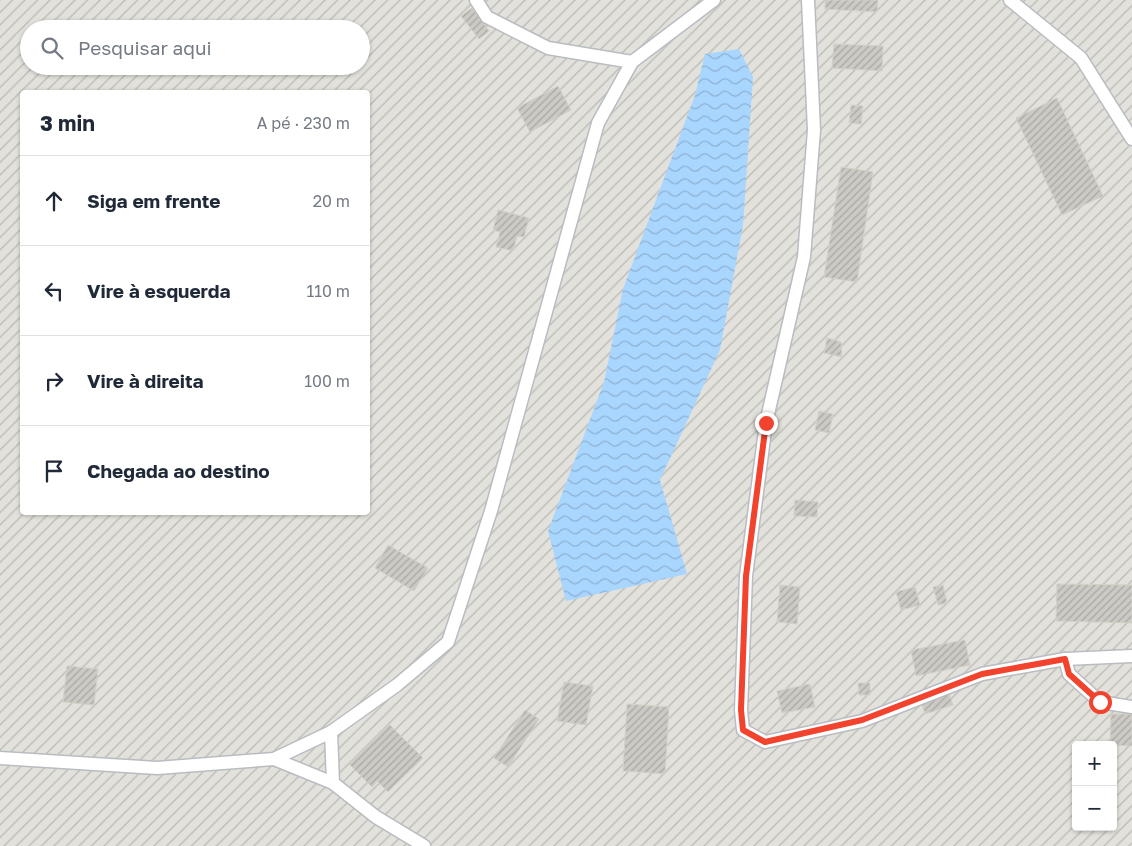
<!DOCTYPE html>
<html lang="pt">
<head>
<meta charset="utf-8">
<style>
	:root { --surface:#fff; --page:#f2f2f3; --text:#1f2937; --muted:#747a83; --line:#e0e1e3 }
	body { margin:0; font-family:"Golos Text",sans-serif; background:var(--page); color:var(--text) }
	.controls { position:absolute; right:15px; bottom:15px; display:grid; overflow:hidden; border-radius:5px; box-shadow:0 1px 4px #0004 }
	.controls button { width:45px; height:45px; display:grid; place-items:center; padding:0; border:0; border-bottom:1px solid var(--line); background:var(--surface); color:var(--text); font:25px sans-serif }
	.stop { position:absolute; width:15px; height:15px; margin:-11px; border:4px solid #f1432d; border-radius:50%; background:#fff }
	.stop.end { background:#f1432d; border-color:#fff; box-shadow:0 1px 5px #0008 }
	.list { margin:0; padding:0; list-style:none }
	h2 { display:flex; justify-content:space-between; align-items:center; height:65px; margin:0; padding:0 20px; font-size:21px }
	h2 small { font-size:16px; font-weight:400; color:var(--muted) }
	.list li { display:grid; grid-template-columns:32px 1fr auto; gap:15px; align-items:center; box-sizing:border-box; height:90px; padding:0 20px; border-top:1px solid var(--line) }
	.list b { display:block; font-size:19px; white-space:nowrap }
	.list em { font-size:16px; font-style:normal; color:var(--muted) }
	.icon { flex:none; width:28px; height:28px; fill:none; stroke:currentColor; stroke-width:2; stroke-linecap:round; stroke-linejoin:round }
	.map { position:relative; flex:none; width:1132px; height:846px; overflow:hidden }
	.search { position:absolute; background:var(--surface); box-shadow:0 1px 4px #0004; left:20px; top:20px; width:350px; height:55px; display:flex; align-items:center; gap:12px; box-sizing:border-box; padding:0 18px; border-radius:28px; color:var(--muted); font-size:19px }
	.panel { position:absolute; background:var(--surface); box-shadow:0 1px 4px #0004; left:20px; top:90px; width:350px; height:425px; border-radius:5px }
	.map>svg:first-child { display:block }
	.industrial { fill:url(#industrial-furrows); fill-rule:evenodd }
	.water { fill:url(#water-waves) }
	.building { fill:url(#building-hatch); stroke:#d6d1c5 }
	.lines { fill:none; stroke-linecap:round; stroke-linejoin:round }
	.service-casing { stroke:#b9bcc1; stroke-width:15 }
	.service { stroke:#fff; stroke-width:12 }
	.route { stroke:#f1432d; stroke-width:6 }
</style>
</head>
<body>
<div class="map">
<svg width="1132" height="846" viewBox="0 0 1132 846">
	<defs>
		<pattern id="industrial-furrows" width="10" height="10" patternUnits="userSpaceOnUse" patternTransform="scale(1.25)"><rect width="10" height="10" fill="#e2e1db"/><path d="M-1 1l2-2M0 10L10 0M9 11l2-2" fill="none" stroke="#babab5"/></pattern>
		<pattern id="water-waves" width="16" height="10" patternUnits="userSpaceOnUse" patternTransform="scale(1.25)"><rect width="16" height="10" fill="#a9d6ff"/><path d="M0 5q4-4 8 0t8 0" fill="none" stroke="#8db1d2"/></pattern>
		<pattern id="building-hatch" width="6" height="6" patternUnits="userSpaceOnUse" patternTransform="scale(1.25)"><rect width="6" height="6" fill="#cccac4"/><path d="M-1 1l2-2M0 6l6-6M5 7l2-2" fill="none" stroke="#a9a7a3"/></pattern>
	</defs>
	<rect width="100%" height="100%" fill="#f1efe7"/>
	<path class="industrial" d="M0 0H1132V846H0ZM29 29H361V66H29ZM22 92H368V512H22ZM1076 745H1113V827H1076Z"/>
	<path class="water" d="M739 49 753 77 743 225 720 350 660 480 687 574 566 601 548 531 604 382 623 289 695 95 705 54Z"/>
	<g class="building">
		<path d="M825 0H878L877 12 825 9Z"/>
		<path d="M472 8 489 31 479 39 461 16Z"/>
		<path d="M834 44 883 46 882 71 832 68Z"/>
		<path d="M558 86 571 110 530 132 517 108Z"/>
		<path d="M1057 98 1103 196 1062 215 1016 118Z"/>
		<path d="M851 105 863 106 861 124 849 123Z"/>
		<path d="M841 167 873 172 857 282 824 277Z"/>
		<path d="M498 210 529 218 524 237 517 236 513 251 496 247 500 232 493 230Z"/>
		<path d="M827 338 841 342 842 357 824 353Z"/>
		<path d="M819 411 833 414 829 433 815 430Z"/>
		<path d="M795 500 818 502 817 517 794 516Z"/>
		<path d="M388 545 428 568 414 591 375 568Z"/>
		<path d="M1057 584 1132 585V623L1056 621Z"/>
		<path d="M780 585 800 587 797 624 777 622Z"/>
		<path d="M943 585 947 603 938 605 933 587Z"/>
		<path d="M915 587 920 605 901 610 896 592Z"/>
		<path d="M965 640 970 665 916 676 911 650Z"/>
		<path d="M67 666 98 669 94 705 63 702Z"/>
		<path d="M564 682 593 686 586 725 557 721Z"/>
		<path d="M858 683H870V695H859Z"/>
		<path d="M810 684 815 707 782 713 777 691Z"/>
		<path d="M949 693 953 705 925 714 921 701Z"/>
		<path d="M627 704 669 707 665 774 623 771Z"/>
		<path d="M525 710 539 719 508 767 494 758Z"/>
		<path d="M1111 714H1132V746L1110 745Z"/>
		<path d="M389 724 423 758 388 792 377 781 372 787 349 764Z"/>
	</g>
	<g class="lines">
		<defs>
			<g id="service">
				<path d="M476 0 487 17 548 48 632 62"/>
				<path d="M808 0 814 130 804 257 766 423 746 576 741 710 743 730 765 742 862 721 982 674 1065 659 1132 656"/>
				<path d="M1010 0 1081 58 1132 139"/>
				<path d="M1065 659 1069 674 1100 702 1132 707"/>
				<path d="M331 732 333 783 376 817 424 846"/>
				<path d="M0 758 157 768 274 759 331 732 397 685 448 642 491 511 598 123 632 62 714 0"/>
				<path d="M274 759 333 783"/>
			</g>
		</defs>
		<use href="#service" class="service-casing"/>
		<use href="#service" class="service"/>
	</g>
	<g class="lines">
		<path class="route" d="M766 423 746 576 741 710 743 730 765 742 862 720 982 674 1065 659 1069 674 1100 702"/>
	</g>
</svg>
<div class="controls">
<button>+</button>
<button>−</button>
</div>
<div class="stop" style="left:1100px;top:702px"></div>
<div class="stop end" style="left:766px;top:423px"></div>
<div class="search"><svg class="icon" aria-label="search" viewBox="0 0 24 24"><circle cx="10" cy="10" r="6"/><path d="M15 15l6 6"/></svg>Pesquisar aqui</div>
<section class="panel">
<h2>3 min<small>A pé · 230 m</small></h2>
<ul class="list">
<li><svg class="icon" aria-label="ahead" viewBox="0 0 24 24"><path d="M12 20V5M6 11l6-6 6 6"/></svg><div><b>Siga em frente</b></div><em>20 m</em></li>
<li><svg class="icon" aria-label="left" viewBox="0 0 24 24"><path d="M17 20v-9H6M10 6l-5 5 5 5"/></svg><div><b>Vire à esquerda</b></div><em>110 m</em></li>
<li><svg class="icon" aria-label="right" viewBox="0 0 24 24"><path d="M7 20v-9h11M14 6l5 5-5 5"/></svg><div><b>Vire à direita</b></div><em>100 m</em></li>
<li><svg class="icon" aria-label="arrive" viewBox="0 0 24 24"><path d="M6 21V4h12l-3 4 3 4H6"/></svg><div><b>Chegada ao destino</b></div></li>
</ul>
</section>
</div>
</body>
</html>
